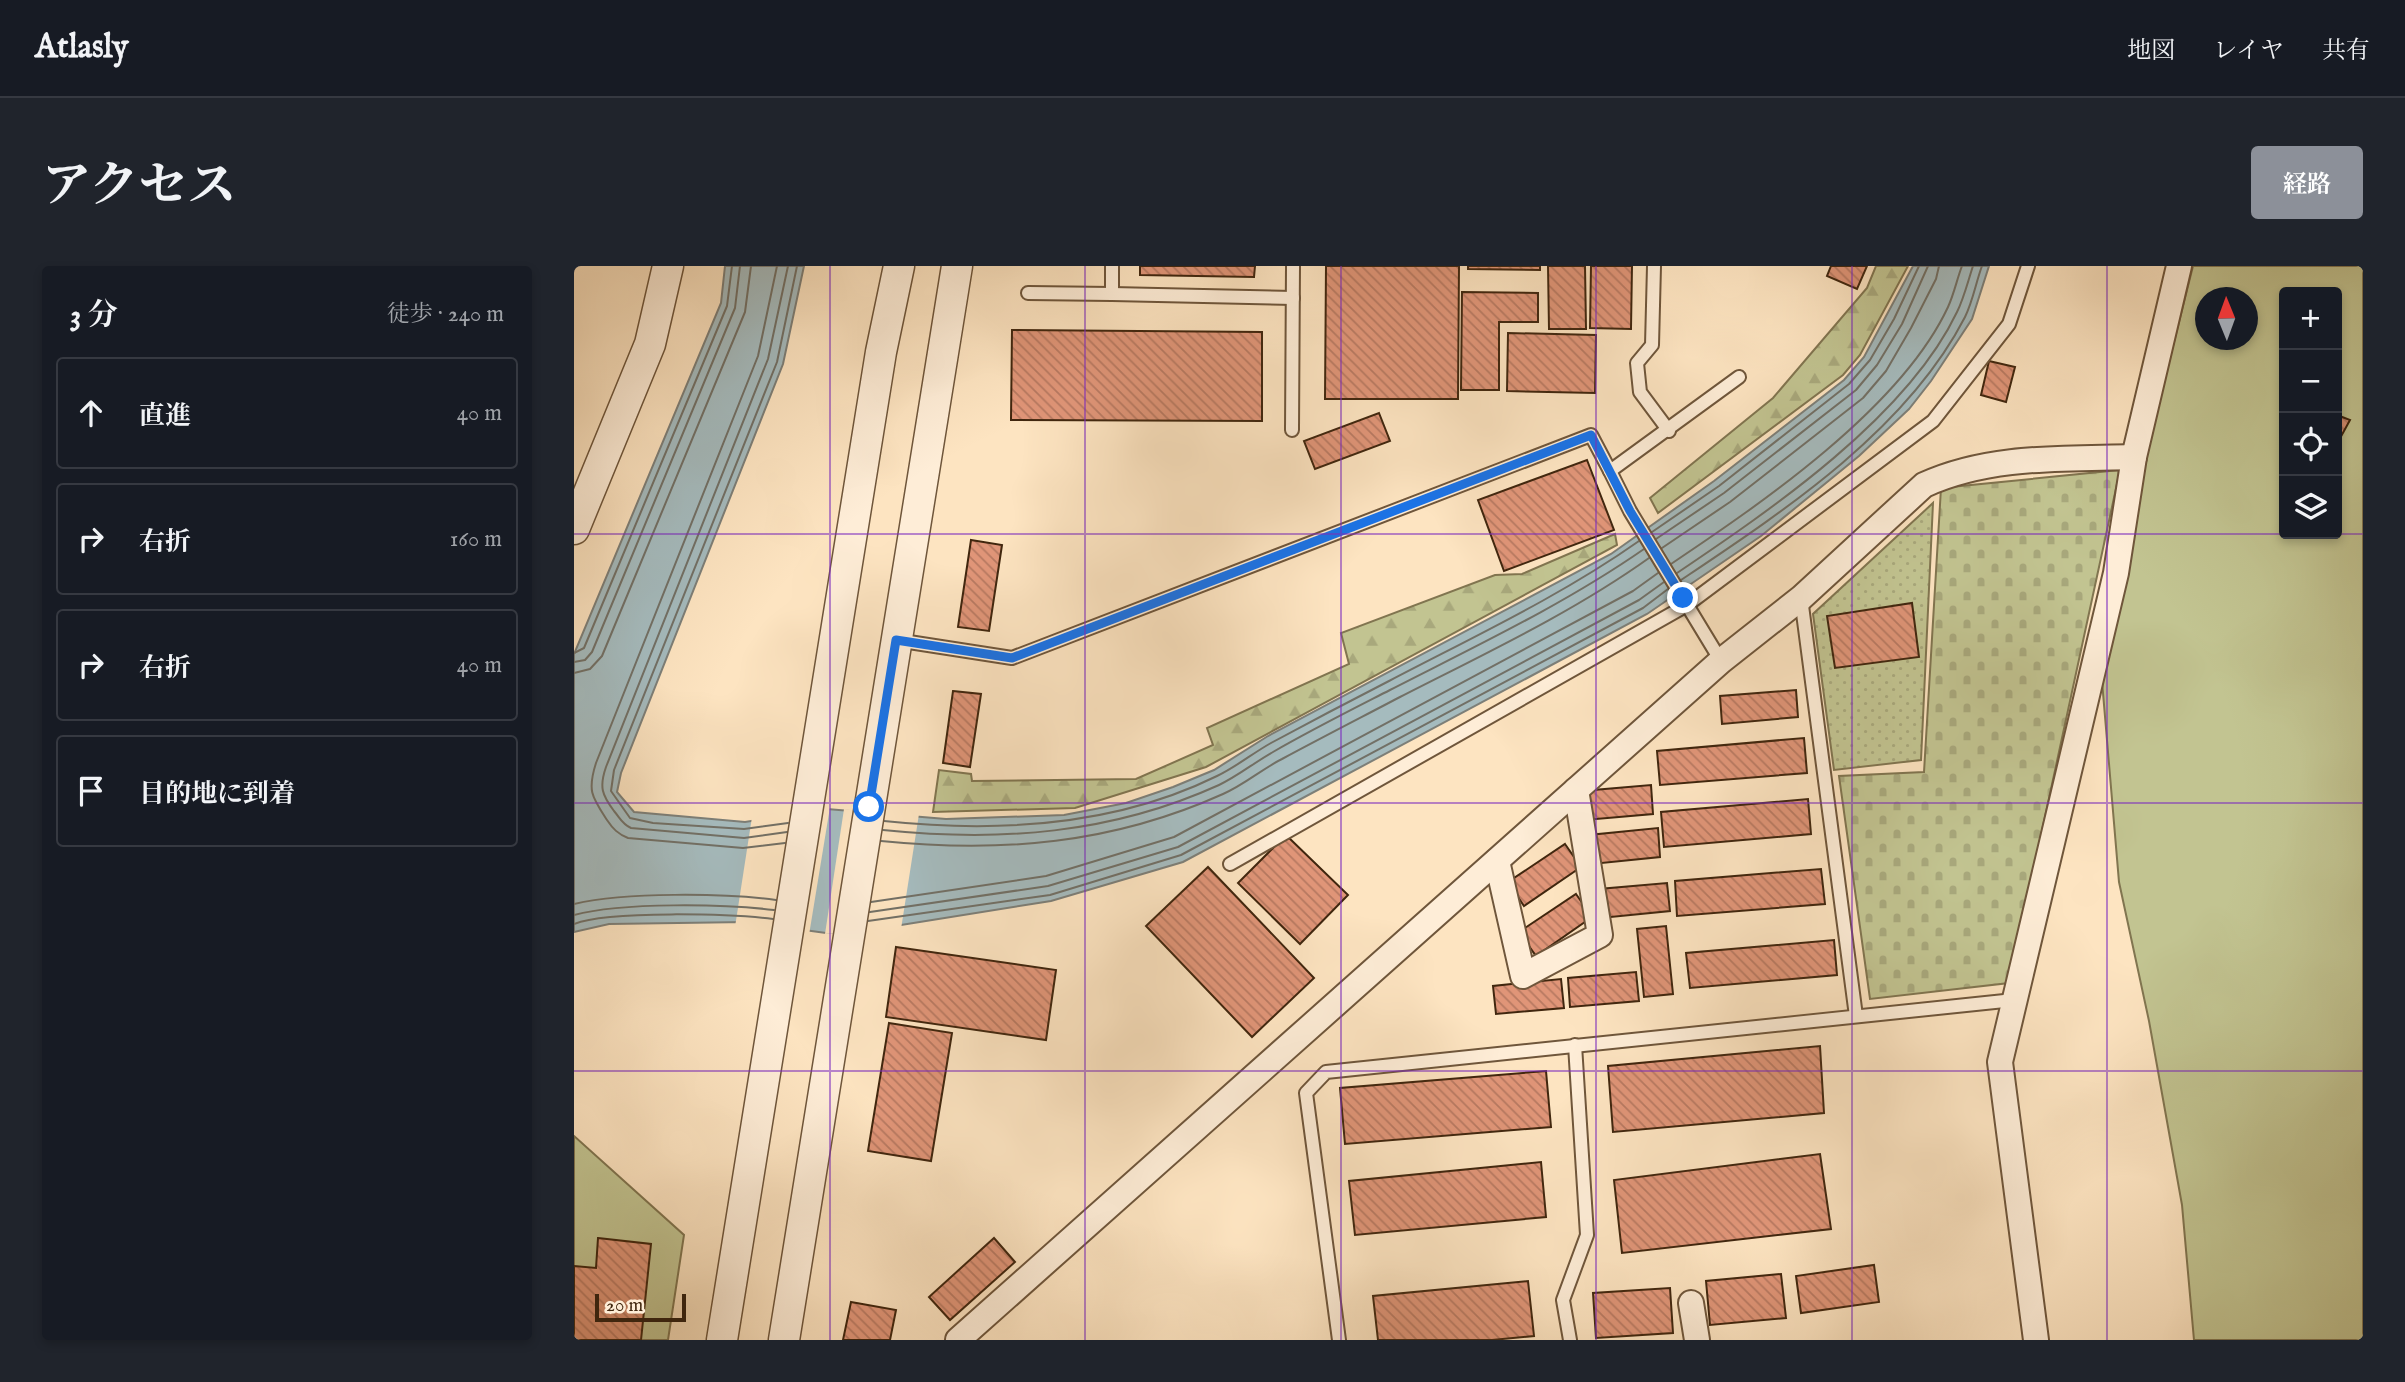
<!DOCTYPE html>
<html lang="ja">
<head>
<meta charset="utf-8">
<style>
	:root { --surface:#171b24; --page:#20242c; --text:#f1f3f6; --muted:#9ea1a6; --line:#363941; --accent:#8c9099 }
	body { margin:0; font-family:"IM FELL English","Noto Serif JP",serif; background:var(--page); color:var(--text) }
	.controls { position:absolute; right:21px; top:21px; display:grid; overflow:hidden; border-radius:7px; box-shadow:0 4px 10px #0003 }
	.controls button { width:63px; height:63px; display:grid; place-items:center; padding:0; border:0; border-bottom:2px solid var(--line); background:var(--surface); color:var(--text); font:35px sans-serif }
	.compass { position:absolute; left:1621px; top:21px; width:63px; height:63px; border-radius:50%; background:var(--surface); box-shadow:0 4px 10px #0003; rotate:359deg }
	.scale { position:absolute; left:21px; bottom:18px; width:91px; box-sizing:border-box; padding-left:7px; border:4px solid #40260e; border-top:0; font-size:19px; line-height:24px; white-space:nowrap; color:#40260e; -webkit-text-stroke:5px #feedd7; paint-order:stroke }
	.stop { position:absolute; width:21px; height:21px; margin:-16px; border:5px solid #1a73e8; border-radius:50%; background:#fff }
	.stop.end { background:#1a73e8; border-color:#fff; box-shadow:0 2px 7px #0008 }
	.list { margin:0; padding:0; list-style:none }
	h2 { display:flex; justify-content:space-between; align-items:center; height:91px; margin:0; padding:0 28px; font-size:30px }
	h2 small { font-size:23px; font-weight:400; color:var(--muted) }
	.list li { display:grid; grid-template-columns:46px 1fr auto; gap:21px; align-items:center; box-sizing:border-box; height:112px; margin:0 14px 14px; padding:0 14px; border:2px solid var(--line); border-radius:7px }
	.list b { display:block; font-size:26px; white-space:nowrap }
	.list em { font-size:23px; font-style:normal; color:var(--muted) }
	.icon { flex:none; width:38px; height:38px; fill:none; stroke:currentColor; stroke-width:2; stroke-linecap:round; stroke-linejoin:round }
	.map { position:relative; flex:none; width:1789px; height:1074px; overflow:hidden; border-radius:7px }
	header { display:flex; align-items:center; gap:42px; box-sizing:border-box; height:98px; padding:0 35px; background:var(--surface); border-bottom:2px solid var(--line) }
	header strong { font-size:33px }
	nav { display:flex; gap:38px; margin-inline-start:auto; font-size:24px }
	.intro { display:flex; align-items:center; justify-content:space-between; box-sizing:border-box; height:168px; padding:0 42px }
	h1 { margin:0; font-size:49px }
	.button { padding:18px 32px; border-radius:7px; background:var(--accent); color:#fff; font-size:24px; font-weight:700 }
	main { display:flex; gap:42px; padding:0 42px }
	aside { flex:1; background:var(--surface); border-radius:7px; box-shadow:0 4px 10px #0003 }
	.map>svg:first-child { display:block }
	.grass { fill:url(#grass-dots); stroke:#817550; stroke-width:2 }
	.forest { fill:url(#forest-firs); stroke:#817550; stroke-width:2 }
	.cemetery { fill:url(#cemetery-stones); stroke:#817550; stroke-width:2 }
	.park { fill:#c2c491; stroke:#817550; stroke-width:2; fill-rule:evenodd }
	.water { fill:#a5bbbe; stroke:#7d7f78; stroke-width:2 }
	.pier { fill:#fde4c1 }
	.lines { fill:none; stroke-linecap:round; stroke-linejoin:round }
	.shore { stroke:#727066; stroke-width:2 }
	.building { fill:url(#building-back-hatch); stroke:#40260e; stroke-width:2 }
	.service-casing { stroke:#6f563b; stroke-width:16 }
	.minor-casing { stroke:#6f563b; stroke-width:28 }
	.tertiary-casing { stroke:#6f563b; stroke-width:33 }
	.service { stroke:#feedd7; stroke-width:12 }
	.minor { stroke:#feedd7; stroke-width:24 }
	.tertiary { stroke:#feedd7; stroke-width:30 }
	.route { stroke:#1a73e8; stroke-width:9 }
	.grid { fill:none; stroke:#7b2cbf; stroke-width:2; stroke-opacity:0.55 }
</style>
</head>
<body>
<header>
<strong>Atlasly</strong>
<nav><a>地図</a><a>レイヤ</a><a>共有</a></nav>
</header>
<div class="intro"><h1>アクセス</h1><a class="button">経路</a></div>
<main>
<aside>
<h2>3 分<small>徒歩 · 240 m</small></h2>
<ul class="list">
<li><svg class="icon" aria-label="ahead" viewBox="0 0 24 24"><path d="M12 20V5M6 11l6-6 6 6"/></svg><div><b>直進</b></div><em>40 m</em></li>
<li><svg class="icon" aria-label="right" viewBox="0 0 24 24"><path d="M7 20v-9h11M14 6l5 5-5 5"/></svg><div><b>右折</b></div><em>160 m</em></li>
<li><svg class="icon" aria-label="right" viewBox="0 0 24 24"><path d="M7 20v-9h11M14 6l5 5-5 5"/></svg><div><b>右折</b></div><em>40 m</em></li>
<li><svg class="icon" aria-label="arrive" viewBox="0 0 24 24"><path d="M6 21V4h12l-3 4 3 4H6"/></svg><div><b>目的地に到着</b></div></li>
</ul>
</aside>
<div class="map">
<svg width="1789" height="1074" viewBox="0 0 1789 1074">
	<defs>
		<pattern id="grass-dots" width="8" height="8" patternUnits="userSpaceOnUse" patternTransform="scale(1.75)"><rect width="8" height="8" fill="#c2c491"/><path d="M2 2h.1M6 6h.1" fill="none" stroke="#a8a87c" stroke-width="1.8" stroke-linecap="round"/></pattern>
		<pattern id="forest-firs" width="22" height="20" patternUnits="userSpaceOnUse" patternTransform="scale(1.75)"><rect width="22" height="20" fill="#c2c491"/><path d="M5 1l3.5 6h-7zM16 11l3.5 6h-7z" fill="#a8a87c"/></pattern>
		<pattern id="cemetery-stones" width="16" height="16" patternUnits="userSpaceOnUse" patternTransform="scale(1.75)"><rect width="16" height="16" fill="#c2c491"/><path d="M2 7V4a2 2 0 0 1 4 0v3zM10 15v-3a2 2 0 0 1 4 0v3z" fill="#a8a87c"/></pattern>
		<pattern id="building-back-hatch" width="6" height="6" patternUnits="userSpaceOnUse" patternTransform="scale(1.75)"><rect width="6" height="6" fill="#e09578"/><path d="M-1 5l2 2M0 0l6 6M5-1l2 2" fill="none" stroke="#b77961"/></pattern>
	</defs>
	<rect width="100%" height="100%" fill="#fde4c1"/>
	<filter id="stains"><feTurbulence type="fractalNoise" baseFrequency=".00286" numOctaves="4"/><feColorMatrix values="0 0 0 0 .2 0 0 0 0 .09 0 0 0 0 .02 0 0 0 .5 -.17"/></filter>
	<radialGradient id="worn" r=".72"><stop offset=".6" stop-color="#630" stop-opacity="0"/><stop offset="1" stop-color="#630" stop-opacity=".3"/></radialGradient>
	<path class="grass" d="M1359 237 1347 494 1260 504 1239 348Z"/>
	<g class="forest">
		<path d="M1302 0H1334L1286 89 1269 109 1084 247 1076 232 1199 132 1293 22Z"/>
		<path d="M1041 268 1043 279 632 501 501 542 359 546 365 504 397 508 398 515 562 513 639 479 633 462 775 398 767 367 921 309 948 308Z"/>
	</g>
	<path class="cemetery" d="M1546 204 1435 717 1296 733 1265 510 1350 506 1367 222Z"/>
	<g class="park">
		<path d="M1619 0H1789V1074H1620L1608 939 1575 755 1545 616 1528 415 1536 332ZM1710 26H1763V268H1710ZM1632 32H1674V74H1632Z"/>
		<path d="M0 870 110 969 94 1074H0Z"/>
	</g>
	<path class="water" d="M151 0H230L209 98 47 507 43 526 60 546 171 556 253 543 372 553 490 549 552 537 599 521 640 504 694 470 1037 288 1140 215 1270 114 1290 91 1339 0H1415L1398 53 1357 115 1335 143 1285 190 1187 270 1073 348 609 596 477 635 327 659 252 667 172 656 35 658 0 666V388L147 37Z"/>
	<g class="pier">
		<path d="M246 541H256L235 669 161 661 178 551Z"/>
		<path d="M270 543 345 548 327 663 251 668Z"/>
	</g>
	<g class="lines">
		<g class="shore">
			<path d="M203 0 184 90 22 497C13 525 18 531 33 554 39 563 44 568 54 572L169 582 211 577"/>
			<path d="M1078 266 1145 220 1275 118 1296 94 1320 53 1345 0"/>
			<path d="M1082 273 1150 227 1282 124 1303 99 1328 58 1354 0"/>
			<path d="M1088 282 1156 236 1289 132 1312 105 1337 62 1362 13 1365 0"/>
			<path d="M1097 298C1188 237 1327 142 1374 41 1380 28 1383 13 1388 0"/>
			<path d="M1103 307C1198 243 1333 151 1383 46 1390 32 1394 15 1399 0"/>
			<path d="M1107 314C1210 245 1333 164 1391 51 1399 35 1402 16 1408 0"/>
			<path d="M0 387 10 382 153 40 158 0"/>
			<path d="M0 396 11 394 18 386 161 42 166 0"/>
			<path d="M0 407 16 403 28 390 171 46 177 0"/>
			<path d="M310 555C423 567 540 561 643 510 662 501 679 487 697 477 736 456 776 435 815 415 899 371 987 330 1065 275"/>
			<path d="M214 557 170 563 79 557 56 552 37 525 40 504 203 96 223 0"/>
			<path d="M309 564C426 576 537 568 645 519 664 510 681 496 699 486 737 464 777 444 816 424 902 380 991 338 1070 283"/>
			<path d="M213 566 170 572 57 562C48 558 46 552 40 545 28 529 25 521 32 501L194 93 214 0"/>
			<path d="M307 575C428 587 538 578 649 528 670 519 688 503 708 493 747 472 786 452 826 431 910 388 998 347 1075 292"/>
			<path d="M297 636 472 610 600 571 1059 325 1084 307"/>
			<path d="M0 638C52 626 149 627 202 634"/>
			<path d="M296 646 474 620 604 581 1065 334 1090 316"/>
			<path d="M0 649C48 636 151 638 200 644"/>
			<path d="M294 655 476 629 607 589 1069 342 1094 323"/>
			<path d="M0 658C34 644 160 648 199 653"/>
		</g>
	</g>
	<g class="building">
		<path d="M566 0H681L680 11 566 9Z"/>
		<path d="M752 0H885L884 133H751Z"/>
		<path d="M894 0H966V4L894 3Z"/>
		<path d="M974 0H1011L1012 63H975Z"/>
		<path d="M1017 0H1058L1057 63 1016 62Z"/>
		<path d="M1257 0H1293L1283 23 1253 10Z"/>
		<path d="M888 26 964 27V56H925V124H887Z"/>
		<path d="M438 64 688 66V155L437 154Z"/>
		<path d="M934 67 1022 69 1021 127 933 125Z"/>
		<path d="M1415 95 1441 101 1432 136 1407 129Z"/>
		<path d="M805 147 816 175 741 203 730 175Z"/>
		<path d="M1763 149 1776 154 1764 176H1763Z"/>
		<path d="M1013 194 1040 264 930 305 904 234Z"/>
		<path d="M397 274 428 279 415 365 384 361Z"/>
		<path d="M1338 337 1345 391 1261 402 1253 350Z"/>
		<path d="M1222 424 1224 451 1148 458 1146 430Z"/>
		<path d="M379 425 407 428 396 501 369 497Z"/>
		<path d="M1230 472 1233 507 1086 519 1083 485Z"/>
		<path d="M1077 519 1079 548 1011 554 1008 525Z"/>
		<path d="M1234 533 1237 568 1090 581 1087 546Z"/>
		<path d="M1084 562 1086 591 1018 598 1015 569Z"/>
		<path d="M712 569 774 629 726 678 664 617Z"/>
		<path d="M991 578 1007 601 950 640 934 616Z"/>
		<path d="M634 601 740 712 678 771 572 660Z"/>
		<path d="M1247 603 1251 638 1103 650 1101 615Z"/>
		<path d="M1093 617 1096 645 1027 652 1025 623Z"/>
		<path d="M1002 628 1018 651 962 690 945 666Z"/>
		<path d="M1092 660 1099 728 1070 731 1063 663Z"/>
		<path d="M1260 674 1263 709 1116 722 1112 687Z"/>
		<path d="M322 681 482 704 472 774 312 751Z"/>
		<path d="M1062 706 1065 735 996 741 994 712Z"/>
		<path d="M987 713 990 742 922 748 919 720Z"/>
		<path d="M315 757 378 767 357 895 294 885Z"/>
		<path d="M1246 780 1250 847 1039 866 1034 800Z"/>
		<path d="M972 805 977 861 771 878 766 822Z"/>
		<path d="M1246 888 1257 963 1048 987 1040 914Z"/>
		<path d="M967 896 972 951 781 969 775 915Z"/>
		<path d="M24 972 77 978 67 1074H0V1000L22 1002Z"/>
		<path d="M420 972 441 996 376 1054 355 1031Z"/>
		<path d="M1300 999 1305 1036 1227 1047 1222 1010Z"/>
		<path d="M1207 1008 1212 1052 1136 1059 1132 1015Z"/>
		<path d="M954 1015 960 1070 918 1074H804L799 1030Z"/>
		<path d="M1096 1022 1099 1067 1022 1072 1019 1027Z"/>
		<path d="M277 1036 322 1044 316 1074H269Z"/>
	</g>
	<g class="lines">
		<defs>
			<g id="service">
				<path d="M1080 0 1078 79 1063 97 1066 126 1095 165"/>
				<path d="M454 27 538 28V0"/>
				<path d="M538 28 719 32"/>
				<path d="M718 164 719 0"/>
				<path d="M1036 205 1056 245 1147 395"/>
				<path d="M1227 332 1282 750"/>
				<path d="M322 374 438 392 1017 169 1036 205 1165 111"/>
				<path d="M656 598 1113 339 1359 155 1435 58 1454 0"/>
				<path d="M765 1074 732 827 752 806 1440 734"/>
				<path d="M996 1074 989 1034 1013 969 1001 779"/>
			</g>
			<g id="minor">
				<path d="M923 595 949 710 1026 669 1002 524"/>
				<path d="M1117 1037 1123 1074"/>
				<path d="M384 1074 1147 395 1227 332 1350 219C1415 189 1490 193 1560 191"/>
				<path d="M1462 1074 1426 796 1542 307 1560 191 1605 0"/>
			</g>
			<g id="tertiary">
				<path d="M0 263 76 78 94 0"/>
				<path d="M148 1074 307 86 325 0"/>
				<path d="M210 1074 383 0"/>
			</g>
		</defs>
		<use href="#service" class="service-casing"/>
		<use href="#minor" class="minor-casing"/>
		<use href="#tertiary" class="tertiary-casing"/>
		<use href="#service" class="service"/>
		<use href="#minor" class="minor"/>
		<use href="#tertiary" class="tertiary"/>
	</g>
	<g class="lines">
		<path class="route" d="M295 541 322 374 438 392 1017 169 1056 245 1109 332"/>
	</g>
	<path class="grid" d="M256 0V1074M511 0V1074M767 0V1074M1022 0V1074M1278 0V1074M1533 0V1074M0 268H1789M0 537H1789M0 805H1789"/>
	<rect width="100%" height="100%" filter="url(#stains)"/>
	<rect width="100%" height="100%" fill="url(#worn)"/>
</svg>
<div class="controls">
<button>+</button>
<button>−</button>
<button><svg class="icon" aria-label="locate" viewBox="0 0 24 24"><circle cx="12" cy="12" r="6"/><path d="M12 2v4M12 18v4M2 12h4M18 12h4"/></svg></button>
<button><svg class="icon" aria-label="layers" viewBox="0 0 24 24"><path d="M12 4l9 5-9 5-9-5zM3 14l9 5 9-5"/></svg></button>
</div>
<svg class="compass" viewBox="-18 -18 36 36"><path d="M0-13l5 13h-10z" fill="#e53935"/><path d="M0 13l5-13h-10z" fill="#9ea1a6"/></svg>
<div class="scale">20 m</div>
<div class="stop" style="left:295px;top:541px"></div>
<div class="stop end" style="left:1109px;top:332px"></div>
</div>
</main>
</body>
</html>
